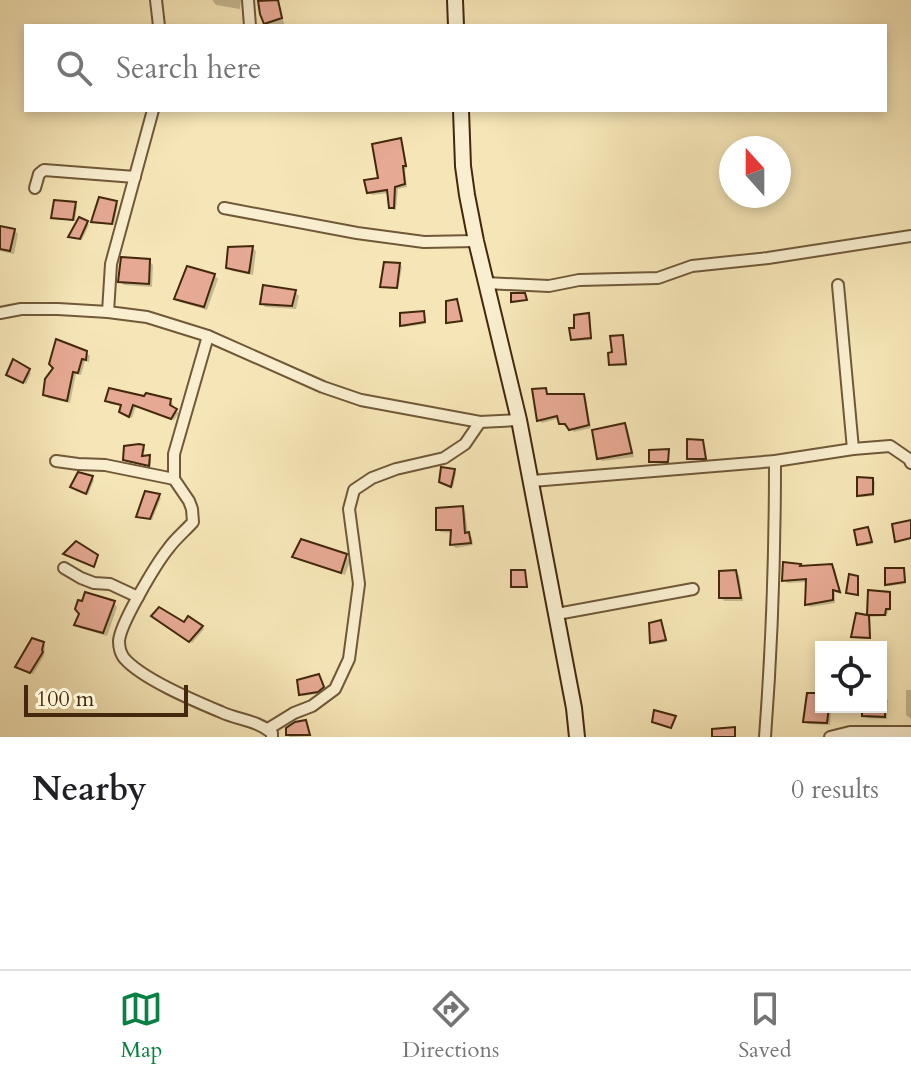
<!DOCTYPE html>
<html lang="en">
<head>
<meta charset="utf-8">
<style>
	:root { --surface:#fff; --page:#f2f2f2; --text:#202124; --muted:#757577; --line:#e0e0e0; --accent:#0b8043 }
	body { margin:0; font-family:Cardo,serif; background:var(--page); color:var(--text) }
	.controls { position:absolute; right:24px; bottom:24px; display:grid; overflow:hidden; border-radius:0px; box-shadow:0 4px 12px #0003 }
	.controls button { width:72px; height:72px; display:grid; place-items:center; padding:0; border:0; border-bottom:2px solid var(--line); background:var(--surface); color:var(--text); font:40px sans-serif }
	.compass { position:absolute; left:719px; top:136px; width:72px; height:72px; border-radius:50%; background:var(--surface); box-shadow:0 4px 12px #0003; rotate:339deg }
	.scale { position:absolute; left:24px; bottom:20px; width:164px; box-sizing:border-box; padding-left:8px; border:4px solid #43280d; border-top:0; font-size:22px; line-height:28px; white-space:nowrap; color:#43280d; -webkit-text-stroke:6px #f9efd0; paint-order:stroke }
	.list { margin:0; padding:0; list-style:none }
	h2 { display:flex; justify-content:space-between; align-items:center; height:104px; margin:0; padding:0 32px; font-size:34px }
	h2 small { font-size:26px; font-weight:400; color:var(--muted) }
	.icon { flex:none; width:44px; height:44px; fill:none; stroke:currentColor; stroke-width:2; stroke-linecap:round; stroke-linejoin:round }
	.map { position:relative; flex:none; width:911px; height:737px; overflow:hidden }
	.search { position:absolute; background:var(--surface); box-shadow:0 4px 12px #0003; left:24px; right:24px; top:24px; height:88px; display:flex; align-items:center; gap:20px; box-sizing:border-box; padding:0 28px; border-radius:0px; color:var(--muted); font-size:30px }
	.sheet { height:232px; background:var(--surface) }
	nav { display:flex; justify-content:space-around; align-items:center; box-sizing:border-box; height:112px; border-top:2px solid var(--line); background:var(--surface); font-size:22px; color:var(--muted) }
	nav a { display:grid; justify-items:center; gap:4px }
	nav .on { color:var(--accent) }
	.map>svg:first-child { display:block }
	.shadow { fill:#0003 }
	.building { fill:#e6a993; stroke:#43280d; stroke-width:2 }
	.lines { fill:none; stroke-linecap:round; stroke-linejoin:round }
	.street-casing { stroke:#705838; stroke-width:14 }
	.secondary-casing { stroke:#43280d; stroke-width:18 }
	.street { stroke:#f9efd0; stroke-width:10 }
	.secondary { stroke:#f9efd0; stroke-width:14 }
</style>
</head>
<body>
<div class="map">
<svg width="911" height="737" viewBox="0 0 911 737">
	<rect width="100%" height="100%" fill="#f6e6b7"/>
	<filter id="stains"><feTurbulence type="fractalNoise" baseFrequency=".0025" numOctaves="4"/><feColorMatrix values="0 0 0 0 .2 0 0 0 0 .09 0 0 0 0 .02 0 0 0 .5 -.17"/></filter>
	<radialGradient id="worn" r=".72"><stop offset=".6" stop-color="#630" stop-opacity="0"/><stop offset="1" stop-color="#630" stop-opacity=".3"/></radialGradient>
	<g class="shadow">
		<path d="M212 0H241L240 9 216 5Z"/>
		<path d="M277 2 285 26H267L262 14Z"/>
		<path d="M400 141 403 144 407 168 405 169 407 187 398 189 396 210H394L391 207 389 193 372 195 369 192 380 180Z"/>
		<path d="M116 203 118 205 114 225 95 223 93 221Z"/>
		<path d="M75 204 77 206 75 221 55 219 53 217Z"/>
		<path d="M87 223 89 225 82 240 70 237Z"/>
		<path d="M0 228 14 230 18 234 14 254 0 251Z"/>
		<path d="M252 248 256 251 253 275 232 271 228 267Z"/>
		<path d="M149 261 153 265 152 287 124 285 120 282Z"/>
		<path d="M400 265 402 267 398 289 384 288 382 286Z"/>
		<path d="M214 275 218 279 207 310 180 302 176 298Z"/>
		<path d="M295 292 299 296 296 309 265 307 262 303Z"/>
		<path d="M423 313 425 315 426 324 404 327 402 325Z"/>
		<path d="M588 315 590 317 592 340 575 341 573 339Z"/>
		<path d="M622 337 624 339 627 366H614L611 364 614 354Z"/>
		<path d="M86 353 90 356 89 362 85 361 81 375 76 374 70 403 48 398 45 394Z"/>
		<path d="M14 362 31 373 26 384 10 376Z"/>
		<path d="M545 390 549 396H583L586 399 591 428 574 432 569 426H564L560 418 542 423 539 420Z"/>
		<path d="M107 401H170L173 404 172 409 179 413 174 420 136 406 132 418 125 415 123 406 110 404Z"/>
		<path d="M624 425 628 429 634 457 602 461 599 458Z"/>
		<path d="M143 447 145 449 143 457H149L151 459V466L127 462 125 460Z"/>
		<path d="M454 471 456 473 453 487 443 483Z"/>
		<path d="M92 478 94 480 88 495 74 489Z"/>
		<path d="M873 480 875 482 874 496 861 497 859 495Z"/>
		<path d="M159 496 161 498 152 520 140 518 138 517Z"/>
		<path d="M462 508 465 511 468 534 472 538 473 545 456 548 452 545 453 533 441 532 438 529Z"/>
		<path d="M868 529 873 544 861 546 859 544Z"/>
		<path d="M346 556 350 561 345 575 298 560 294 557Z"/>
		<path d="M800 566 802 567 832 566 835 569 841 594 835 592V603L810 607 807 604 808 582 787 583 784 580Z"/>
		<path d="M903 570 905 572 906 584 889 586 887 585Z"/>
		<path d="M735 572 739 575 743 601H724L721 597Z"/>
		<path d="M870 592 889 594 891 596V610L888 611 887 616 870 617 871 639 855 638 853 636 869 617Z"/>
		<path d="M114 603 117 607 107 636 80 628 77 625Z"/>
		<path d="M156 617 184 625 202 627 204 629 192 643Z"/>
		<path d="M662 624 667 642 654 644 652 643Z"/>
		<path d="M43 644 45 646 44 656 33 674 20 668Z"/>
		<path d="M320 678 325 690 320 693 303 696 301 694Z"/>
		<path d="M906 690H911V719L906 715Z"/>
		<path d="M821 696V707H881V698H885L888 700 887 719 867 718 864 715V711L831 712 830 725 808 724 805 721Z"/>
		<path d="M305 722 310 736 290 737 288 734Z"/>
	</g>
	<g class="building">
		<path d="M278 0 282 18 264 24 260 14 258 1Z"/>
		<path d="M401 138 406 166H403L405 184 395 187 394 208H389L387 190 367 193 364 180 378 178 372 144Z"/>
		<path d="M99 197 117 201 112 224 91 222Z"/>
		<path d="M54 200 76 202 73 220 51 218Z"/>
		<path d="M79 217 88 221 80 239 68 237Z"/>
		<path d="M0 226 15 229 10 251 0 249Z"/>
		<path d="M253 246 249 273 226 268 228 247Z"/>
		<path d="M121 257 150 259 149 284 118 282Z"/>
		<path d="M384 262 400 263 397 288 380 287Z"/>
		<path d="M187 266 215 274 204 307 174 299Z"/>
		<path d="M263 285 296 290 292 306 260 304Z"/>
		<path d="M511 293H525L527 300 511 302Z"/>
		<path d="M457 299 462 321 446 323V301Z"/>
		<path d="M424 311 425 322 400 326V313Z"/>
		<path d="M589 313 591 338 571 340 569 328H574V315Z"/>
		<path d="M623 335 626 364 609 365 608 353 612 352 610 336Z"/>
		<path d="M56 339 87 351 86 360 82 359 78 373 73 372 67 401 43 395 45 379 53 368 49 364Z"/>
		<path d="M13 359 30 369 23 383 6 375Z"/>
		<path d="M109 388 144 396 146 393 171 399 170 405 177 409 171 419 133 405 129 417 119 412 121 405 105 401Z"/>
		<path d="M546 388 547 394H584L589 425 569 430 565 424H559L557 416 537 421 532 389Z"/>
		<path d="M625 423 632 453 597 459 592 430Z"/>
		<path d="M687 439 703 440 706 459H687Z"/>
		<path d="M139 444 144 445 142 456 150 455 149 466 123 460 124 446Z"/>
		<path d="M669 449 668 462H649V450Z"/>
		<path d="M441 467 455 469 451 487 439 482Z"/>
		<path d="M78 472 93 476 86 494 70 487Z"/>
		<path d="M857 477 873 478V494L857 496Z"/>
		<path d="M145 491 160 494 150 519 136 517Z"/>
		<path d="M463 506 465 533 469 532 471 543 450 545 451 530H436V508Z"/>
		<path d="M911 520V538L895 542 892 524Z"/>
		<path d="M868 527 872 542 857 545 854 530Z"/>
		<path d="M301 539 347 554 341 573 292 557Z"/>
		<path d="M76 541 98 555 94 567 63 554Z"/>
		<path d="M783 562 801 564 800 566 832 564 840 592 833 590V600L805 605 806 579 782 581Z"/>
		<path d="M885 568H904L905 582 885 585Z"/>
		<path d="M511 570H525L527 587H511Z"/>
		<path d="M736 570 741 598H719V571Z"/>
		<path d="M849 574 858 576V595L846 593Z"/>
		<path d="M868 590 890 592V609H886L885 615H869L870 638 851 637 856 613 867 615Z"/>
		<path d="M85 592 115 601 103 633 74 625 79 614 75 609 78 600 82 601Z"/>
		<path d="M159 607 184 622 188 616 203 626 189 642 151 616Z"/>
		<path d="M661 620 666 640 650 643 649 623Z"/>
		<path d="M32 638 44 642 42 650 43 652 30 673 15 667Z"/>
		<path d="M319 674 324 687 318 692 299 695 297 680Z"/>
		<path d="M807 693H821V707H829L827 723 803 722Z"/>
		<path d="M862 707H885V717L862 716Z"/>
		<path d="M654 710 676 716 671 728 652 722Z"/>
		<path d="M306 720 310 735H286V728L295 722Z"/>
		<path d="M735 727V737H712V729Z"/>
	</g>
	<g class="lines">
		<defs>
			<g id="street">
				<path d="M156 0 159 26"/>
				<path d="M248 0 250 26"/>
				<path d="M35 188 39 174 44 170 135 177"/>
				<path d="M224 208 357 233 424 242 476 241"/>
				<path d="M486 283 549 286 579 280 658 278 692 266 768 258 911 236"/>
				<path d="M838 285 853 449"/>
				<path d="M108 312 111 264 153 110"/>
				<path d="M0 313 21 309H58L108 312 147 317 208 336 323 387 361 400 480 422 519 420"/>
				<path d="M208 336 174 454V479L189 501 192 509 193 522C185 531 175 539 168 549 156 564 120 624 119 641 119 647 121 654 124 658 142 679 195 701 221 712 238 720 257 720 272 733V737"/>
				<path d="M56 461 78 464 105 465 174 479"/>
				<path d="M532 481 775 461 853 449 890 446 909 459 911 463"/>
				<path d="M64 568 81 578 94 583 110 584 138 597"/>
				<path d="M557 614 693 589"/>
				<path d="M268 729 294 713 312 706 335 689 349 659 359 584 349 509 354 490 372 478 396 469 444 458 465 444 480 422"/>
				<path d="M765 737C772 645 775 553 775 461"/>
				<path d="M830 737 850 732H911"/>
			</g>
			<g id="secondary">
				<path d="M455 0 456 26"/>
				<path d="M461 110 463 166 467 195 476 241 519 420 574 708 577 737"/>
			</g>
		</defs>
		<use href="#street" class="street-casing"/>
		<use href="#secondary" class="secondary-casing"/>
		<use href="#street" class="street"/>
		<use href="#secondary" class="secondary"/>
	</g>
	<rect width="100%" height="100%" filter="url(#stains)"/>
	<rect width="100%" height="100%" fill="url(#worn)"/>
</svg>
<div class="controls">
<button><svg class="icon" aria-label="locate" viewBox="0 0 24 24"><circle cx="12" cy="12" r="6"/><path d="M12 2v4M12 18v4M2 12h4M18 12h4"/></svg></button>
</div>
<svg class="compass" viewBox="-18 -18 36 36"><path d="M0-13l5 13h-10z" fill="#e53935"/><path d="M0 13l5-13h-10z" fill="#757577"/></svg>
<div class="scale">100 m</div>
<div class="search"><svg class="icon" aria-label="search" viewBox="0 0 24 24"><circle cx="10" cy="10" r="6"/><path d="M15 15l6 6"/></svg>Search here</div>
</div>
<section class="sheet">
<h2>Nearby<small>0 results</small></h2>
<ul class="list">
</ul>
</section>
<nav>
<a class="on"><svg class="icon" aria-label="map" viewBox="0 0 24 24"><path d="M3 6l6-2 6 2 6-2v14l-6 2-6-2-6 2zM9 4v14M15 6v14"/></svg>Map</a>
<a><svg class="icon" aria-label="directions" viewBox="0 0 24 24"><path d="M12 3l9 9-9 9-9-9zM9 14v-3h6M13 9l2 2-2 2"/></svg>Directions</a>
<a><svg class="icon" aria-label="saved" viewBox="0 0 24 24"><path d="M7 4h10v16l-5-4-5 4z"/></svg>Saved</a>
</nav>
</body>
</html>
